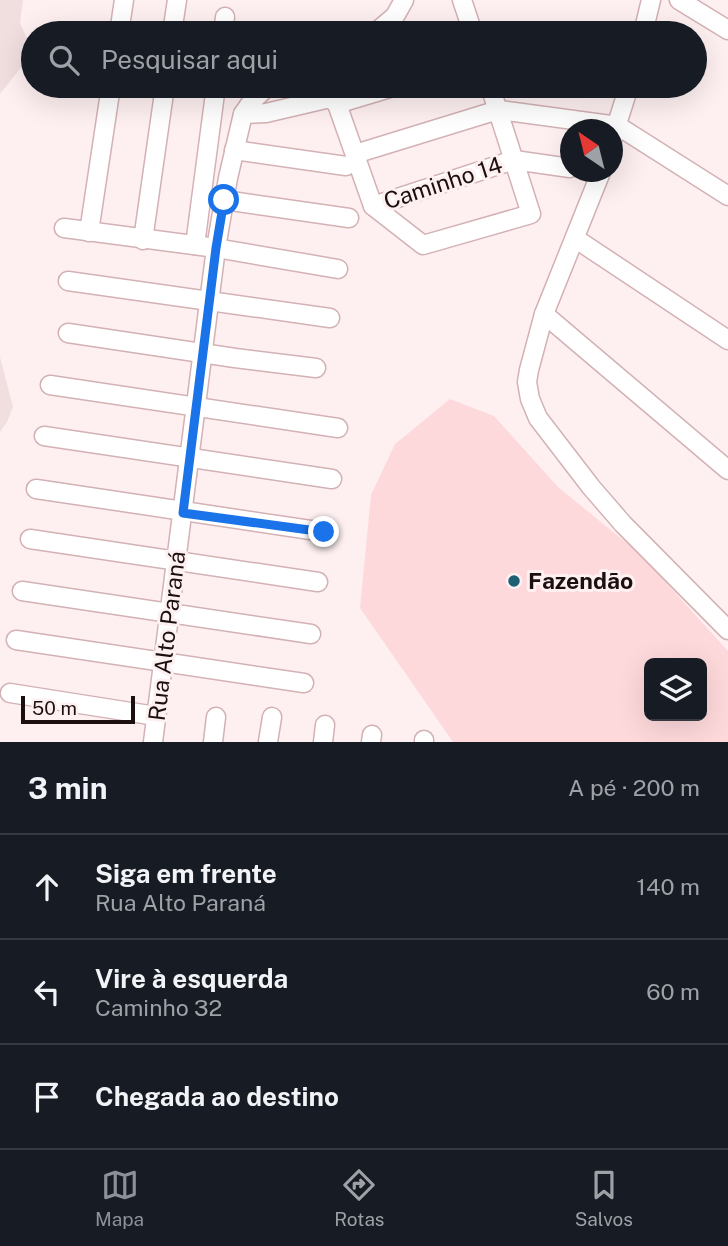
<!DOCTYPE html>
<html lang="pt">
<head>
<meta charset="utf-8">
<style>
	:root { --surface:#171b24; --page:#20242c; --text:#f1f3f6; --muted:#9ea1a6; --line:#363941; --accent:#8c9099 }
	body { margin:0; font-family:"Public Sans",sans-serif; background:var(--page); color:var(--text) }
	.controls { position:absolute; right:21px; bottom:21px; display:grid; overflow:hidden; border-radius:10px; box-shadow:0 7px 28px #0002 }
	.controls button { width:63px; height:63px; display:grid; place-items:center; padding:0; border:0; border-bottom:2px solid var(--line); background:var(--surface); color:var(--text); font:35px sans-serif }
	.compass { position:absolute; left:560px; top:119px; width:63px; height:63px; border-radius:50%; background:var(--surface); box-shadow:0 7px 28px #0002; rotate:325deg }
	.scale { position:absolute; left:21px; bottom:18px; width:114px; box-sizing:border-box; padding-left:7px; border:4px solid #1b0f10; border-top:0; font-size:19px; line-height:24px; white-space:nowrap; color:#1b0f10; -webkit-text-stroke:5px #fef0f1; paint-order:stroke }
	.stop { position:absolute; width:21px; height:21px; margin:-16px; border:5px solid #1a73e8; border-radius:50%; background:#fff }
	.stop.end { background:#1a73e8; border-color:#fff; box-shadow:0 2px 7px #0008 }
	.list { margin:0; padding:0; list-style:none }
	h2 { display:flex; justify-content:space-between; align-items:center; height:91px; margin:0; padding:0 28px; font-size:30px }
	h2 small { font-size:23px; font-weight:400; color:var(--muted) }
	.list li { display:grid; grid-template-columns:46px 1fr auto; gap:21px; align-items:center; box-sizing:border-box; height:105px; padding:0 28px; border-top:2px solid var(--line) }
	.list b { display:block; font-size:26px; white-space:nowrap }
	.list p { margin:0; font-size:23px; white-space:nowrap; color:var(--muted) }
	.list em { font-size:23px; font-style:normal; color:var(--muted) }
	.icon { flex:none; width:38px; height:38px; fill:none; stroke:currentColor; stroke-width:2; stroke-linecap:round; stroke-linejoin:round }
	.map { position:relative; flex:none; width:728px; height:742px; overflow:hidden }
	.search { position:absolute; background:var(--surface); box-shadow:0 7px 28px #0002; left:21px; right:21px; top:21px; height:77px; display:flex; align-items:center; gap:18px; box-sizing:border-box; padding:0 24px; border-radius:38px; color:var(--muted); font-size:26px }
	.sheet { height:406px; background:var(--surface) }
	nav { display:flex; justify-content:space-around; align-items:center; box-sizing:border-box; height:98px; border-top:2px solid var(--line); background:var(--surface); font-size:19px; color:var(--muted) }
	nav a { display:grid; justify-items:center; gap:4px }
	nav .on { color:var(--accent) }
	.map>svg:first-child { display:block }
	.built { fill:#f1dfe0 }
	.green { fill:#fed9dc; fill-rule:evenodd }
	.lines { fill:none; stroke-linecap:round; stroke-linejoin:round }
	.minor-casing { stroke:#d3b1b4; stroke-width:21 }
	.minor { stroke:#fff; stroke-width:18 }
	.route { stroke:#1a73e8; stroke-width:9 }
	.poi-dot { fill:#1d5f73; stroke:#fef0f1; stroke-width:2.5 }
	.labels { text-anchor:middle; stroke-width:6; stroke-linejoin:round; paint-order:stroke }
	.street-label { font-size:23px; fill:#1b0f10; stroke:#fef0f1 }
	.poi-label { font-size:23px; font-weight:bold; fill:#1b0f10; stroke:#fef0f1; text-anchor:start }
</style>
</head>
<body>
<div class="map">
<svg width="728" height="742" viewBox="0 0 728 742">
	<rect width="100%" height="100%" fill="#fef0f1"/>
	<g class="built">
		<path d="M0 0H23L20 23 33 52 0 94Z"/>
		<path d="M0 357 13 407 7 422 0 432Z"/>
	</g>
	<path class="green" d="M450 399 494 416 558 487 640 554 728 651V742H453L360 608 371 495 395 444ZM649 663H702V716H649Z"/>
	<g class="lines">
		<defs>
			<g id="minor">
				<path d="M462 0 473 33"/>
				<path d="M679 0 728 30"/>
				<path d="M119 33 124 0"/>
				<path d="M172 33 177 0"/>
				<path d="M223 33 225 17"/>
				<path d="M375 33 395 16 404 0"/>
				<path d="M643 33 651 0"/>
				<path d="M337 104 397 86"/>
				<path d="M243 114 266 113 330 98 337 104 373 206 423 245 531 214 490 86"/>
				<path d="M612 140 629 86"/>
				<path d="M234 150 346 166"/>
				<path d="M355 154 498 110 507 111 618 126 728 196"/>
				<path d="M601 172 544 314 529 370 527 382 530 399 538 418 591 487 623 524 728 630"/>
				<path d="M224 200 349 218"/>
				<path d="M373 206 514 160 570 168"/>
				<path d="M64 228 216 248 338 269"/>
				<path d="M89 232 111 86"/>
				<path d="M576 239 728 340"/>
				<path d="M143 240 165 86"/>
				<path d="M195 245 216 86"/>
				<path d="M68 281 330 318"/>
				<path d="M544 314 728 470"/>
				<path d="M68 333 235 358 316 368"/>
				<path d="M50 385 338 428"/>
				<path d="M44 436 332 479"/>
				<path d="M36 489 324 532"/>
				<path d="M30 539 318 582"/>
				<path d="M22 591 311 634"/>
				<path d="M16 640 304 683"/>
				<path d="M10 693 156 716"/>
				<path d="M153 742 216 248 228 178 243 114 252 101 268 86"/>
				<path d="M213 742 216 717"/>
				<path d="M268 742 272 717"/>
				<path d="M323 742 325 725"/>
				<path d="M371 742 372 735"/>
				<path d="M424 742V740"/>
			</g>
		</defs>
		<use href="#minor" class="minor-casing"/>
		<use href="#minor" class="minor"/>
	</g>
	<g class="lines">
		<path class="route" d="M224 200 216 248 183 513 324 532"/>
	</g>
	<circle class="poi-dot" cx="514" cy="581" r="7"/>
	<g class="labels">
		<g class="street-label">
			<text transform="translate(443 183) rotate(-18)" y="8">Caminho 14</text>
			<text transform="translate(167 636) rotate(-83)" y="8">Rua Alto Paraná</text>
		</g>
		<g class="poi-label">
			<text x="528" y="589">Fazendão</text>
		</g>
	</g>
</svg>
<div class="controls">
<button><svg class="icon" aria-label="layers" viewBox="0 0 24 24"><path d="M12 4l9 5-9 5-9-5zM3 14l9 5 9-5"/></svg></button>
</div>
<svg class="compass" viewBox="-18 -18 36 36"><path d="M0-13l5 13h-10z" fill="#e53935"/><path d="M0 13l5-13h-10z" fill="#9ea1a6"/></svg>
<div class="scale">50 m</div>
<div class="stop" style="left:224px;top:200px"></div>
<div class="stop end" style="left:324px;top:532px"></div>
<div class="search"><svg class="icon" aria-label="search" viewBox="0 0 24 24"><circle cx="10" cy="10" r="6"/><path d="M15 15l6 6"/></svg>Pesquisar aqui</div>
</div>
<section class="sheet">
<h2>3 min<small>A pé · 200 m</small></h2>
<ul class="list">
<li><svg class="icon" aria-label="ahead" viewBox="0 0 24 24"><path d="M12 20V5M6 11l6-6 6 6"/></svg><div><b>Siga em frente</b><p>Rua Alto Paraná</p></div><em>140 m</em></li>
<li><svg class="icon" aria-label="left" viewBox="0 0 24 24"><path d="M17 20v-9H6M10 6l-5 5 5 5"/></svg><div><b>Vire à esquerda</b><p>Caminho 32</p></div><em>60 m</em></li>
<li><svg class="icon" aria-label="arrive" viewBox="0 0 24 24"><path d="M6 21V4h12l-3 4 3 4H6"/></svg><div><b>Chegada ao destino</b></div></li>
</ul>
</section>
<nav>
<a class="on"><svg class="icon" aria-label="map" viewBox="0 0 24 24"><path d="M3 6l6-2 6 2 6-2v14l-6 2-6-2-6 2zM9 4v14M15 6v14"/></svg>Mapa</a>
<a><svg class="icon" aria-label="directions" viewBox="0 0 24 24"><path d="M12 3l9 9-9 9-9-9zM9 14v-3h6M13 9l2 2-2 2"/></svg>Rotas</a>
<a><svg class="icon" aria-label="saved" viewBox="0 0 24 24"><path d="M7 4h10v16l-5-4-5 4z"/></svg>Salvos</a>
</nav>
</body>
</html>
